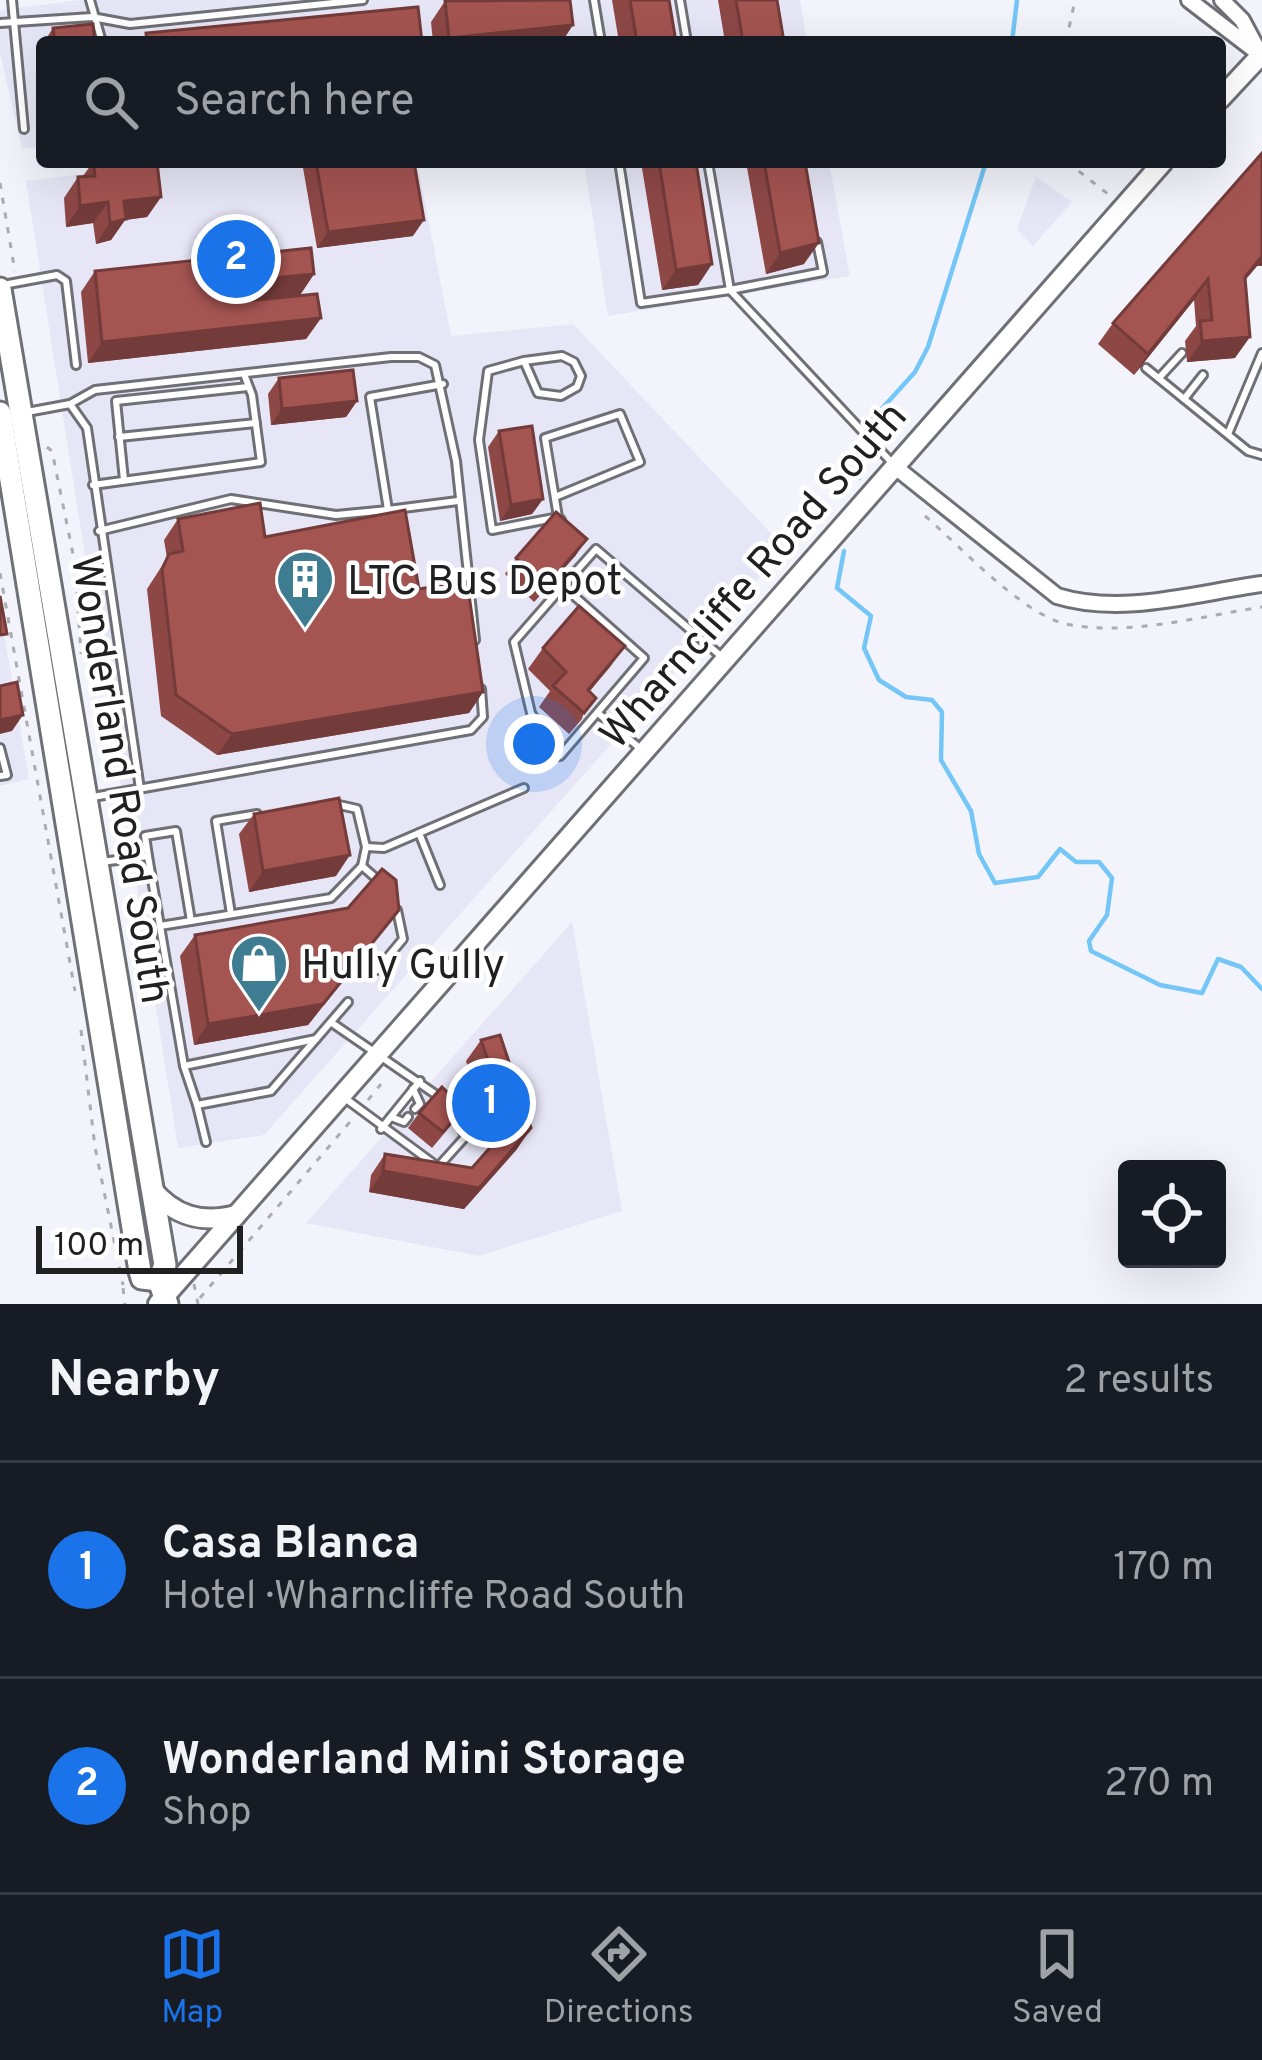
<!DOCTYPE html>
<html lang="en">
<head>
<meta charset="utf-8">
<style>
	:root { --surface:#171b24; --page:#242831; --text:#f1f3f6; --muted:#9ea1a6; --line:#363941; --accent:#1a73e8 }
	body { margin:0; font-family:Overpass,sans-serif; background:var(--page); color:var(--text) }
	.controls { position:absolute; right:36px; bottom:36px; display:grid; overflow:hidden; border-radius:12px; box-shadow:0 12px 48px #0002 }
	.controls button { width:108px; height:108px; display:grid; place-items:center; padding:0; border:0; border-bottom:3px solid var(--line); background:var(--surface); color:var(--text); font:60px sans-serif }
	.scale { position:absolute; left:36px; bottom:30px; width:207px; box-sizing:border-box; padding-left:12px; border:6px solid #202023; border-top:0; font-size:33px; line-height:42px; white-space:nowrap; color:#202023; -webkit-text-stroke:9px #fff; paint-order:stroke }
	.you { position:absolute; left:534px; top:744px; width:42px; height:42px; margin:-30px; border:9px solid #fff; border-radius:50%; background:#1a73e8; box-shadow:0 0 0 18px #1a73e833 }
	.badge { display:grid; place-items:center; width:78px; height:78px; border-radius:50%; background:var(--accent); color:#fff; font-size:39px; font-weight:700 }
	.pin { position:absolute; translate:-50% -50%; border:6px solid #fff; box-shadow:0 3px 12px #0006 }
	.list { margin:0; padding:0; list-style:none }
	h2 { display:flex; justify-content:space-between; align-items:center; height:156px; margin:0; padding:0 48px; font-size:51px }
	h2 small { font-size:39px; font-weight:400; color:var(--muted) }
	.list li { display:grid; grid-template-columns:78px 1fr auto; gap:36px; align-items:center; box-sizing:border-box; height:216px; padding:0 48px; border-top:3px solid var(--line) }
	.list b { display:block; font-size:45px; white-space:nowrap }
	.list p { margin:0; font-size:39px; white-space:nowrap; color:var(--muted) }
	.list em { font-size:39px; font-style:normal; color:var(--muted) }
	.icon { flex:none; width:66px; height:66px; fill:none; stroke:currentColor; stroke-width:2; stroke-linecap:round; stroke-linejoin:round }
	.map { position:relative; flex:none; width:1262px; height:1304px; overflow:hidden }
	.search { position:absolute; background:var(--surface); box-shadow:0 12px 48px #0002; left:36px; right:36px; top:36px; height:132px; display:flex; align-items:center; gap:30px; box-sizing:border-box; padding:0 42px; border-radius:12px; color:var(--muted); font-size:45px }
	.sheet { height:588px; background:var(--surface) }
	nav { display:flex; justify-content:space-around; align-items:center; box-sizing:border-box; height:168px; border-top:3px solid var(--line); background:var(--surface); font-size:33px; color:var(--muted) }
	nav a { display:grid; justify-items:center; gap:6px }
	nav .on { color:var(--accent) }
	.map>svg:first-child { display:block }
	.built { fill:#e7e6f6 }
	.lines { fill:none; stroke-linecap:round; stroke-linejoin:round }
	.stream { stroke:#73c6f5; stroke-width:4.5 }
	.lane-casing { stroke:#6f6f76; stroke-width:12 }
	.street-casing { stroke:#6f6f76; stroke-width:20 }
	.secondary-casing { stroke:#6f6f76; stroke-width:24 }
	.primary-casing { stroke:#6f6f76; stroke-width:27 }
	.path { stroke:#ababb2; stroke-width:3; stroke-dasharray:6 9; stroke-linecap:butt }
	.lane { stroke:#fff; stroke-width:6 }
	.street { stroke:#fff; stroke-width:14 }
	.secondary { stroke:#fff; stroke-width:18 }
	.primary { stroke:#fff; stroke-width:21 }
	.wall { fill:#8d4846 }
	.shaded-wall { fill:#733b39 }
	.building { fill:#a45451; stroke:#733b39; stroke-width:3 }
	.labels { text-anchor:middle; stroke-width:9; stroke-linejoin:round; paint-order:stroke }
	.street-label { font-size:42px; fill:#202023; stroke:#fff }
	.poi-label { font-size:42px; fill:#202023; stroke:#fff; text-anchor:start }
</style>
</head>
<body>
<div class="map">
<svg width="1262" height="1304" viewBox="0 0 1262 1304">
	<rect width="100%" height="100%" fill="#f3f3fc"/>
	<g class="built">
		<path d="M80 0H800L807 42H42V147L22 149 0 53V10Z"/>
		<path d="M177 162H417L451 336 573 324 785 548 264 1135 178 1148 26 181Z"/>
		<path d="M584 162H829L850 276 608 316Z"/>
		<path d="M1036 177 1072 202 1033 246 1017 229Z"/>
		<path d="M0 611 29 779 0 786Z"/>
		<path d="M572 922 622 1211 479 1256 306 1223Z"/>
	</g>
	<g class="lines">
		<g class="stream">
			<path d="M1012 42 1017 0"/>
			<path d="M869 423 915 372 928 347 986 162"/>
			<path d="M859 478 864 449"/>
			<path d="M844 551 837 588 871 616 864 648 879 680 906 697 932 700 942 712 941 760 971 811 979 854 995 883 1038 877 1060 849 1076 862H1099L1112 878 1107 915 1089 941 1091 951 1160 985 1202 993 1218 959 1241 967 1262 989"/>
		</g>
		<defs>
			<g id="lane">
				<path d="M12 0 24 129"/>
				<path d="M90 0 102 42"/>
				<path d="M594 0 601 42"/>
				<path d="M680 0 687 42"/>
				<path d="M0 23 92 17 130 24 363 0"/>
				<path d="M619 162 641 303 730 290 708 162"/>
				<path d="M817 242 823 272 730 290 894 465"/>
				<path d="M3 285 57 275 66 281 76 365"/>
				<path d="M524 361 562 356 574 362 581 376 577 387 561 396 538 393 524 361 488 371 479 440 492 530 554 518"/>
				<path d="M1146 368 1248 451 1262 455"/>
				<path d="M1159 378 1182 353"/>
				<path d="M443 384 370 397 388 510 458 501"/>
				<path d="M1184 399 1203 375"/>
				<path d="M27 412 70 404"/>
				<path d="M1228 434 1262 353"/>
				<path d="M119 437 256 423"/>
				<path d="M124 480 116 401 248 387"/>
				<path d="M93 485 261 462 252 395 244 374"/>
				<path d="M555 497 640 462 620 414 545 438 558 517 561 520"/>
				<path d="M99 531 231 499 336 515 388 510"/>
				<path d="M563 586 514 642 531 713 560 756 644 658 563 586 596 549 722 657"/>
				<path d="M599 714 642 750"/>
				<path d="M0 748 7 775 0 776"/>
				<path d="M140 789 87 428 70 404 95 390 391 357H419L435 365 456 461 475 640"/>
				<path d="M93 797 471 730 483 717 481 689"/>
				<path d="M335 804 357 809 366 847 362 866"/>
				<path d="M419 833 440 885"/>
				<path d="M366 847 384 848 524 788"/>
				<path d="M148 856 145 836 176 831 191 921 331 898 362 866 378 880"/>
				<path d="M101 862 148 856 184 1066 197 1105 271 1091 348 1002"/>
				<path d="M231 914 216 821 257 814"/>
				<path d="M160 926 191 921"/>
				<path d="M377 970 403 939 397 910"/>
				<path d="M332 1023 438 1096"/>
				<path d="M184 1066 316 1039"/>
				<path d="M413 1089 420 1104 415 1109"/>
				<path d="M342 1096 438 1167 465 1137 457 1113"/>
				<path d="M197 1105 206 1142"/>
				<path d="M391 1117 404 1122 408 1117"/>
				<path d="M381 1129 420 1081"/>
			</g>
			<g id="street">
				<path d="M1189 0 1262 56"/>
				<path d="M1222 0 1242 20 1258 50"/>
				<path d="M894 466 1057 596C1122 616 1196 593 1262 584"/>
			</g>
			<g id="secondary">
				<path d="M1220 99 1262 54"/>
				<path d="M151 1188C174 1216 201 1224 236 1215"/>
				<path d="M158 1304 1163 162"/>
			</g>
			<g id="primary">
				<path d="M0 289 165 1265 159 1280 167 1304"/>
				<path d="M0 413 140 1271 142 1278 159 1280"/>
			</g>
		</defs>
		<use href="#lane" class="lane-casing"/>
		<use href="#street" class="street-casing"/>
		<use href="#secondary" class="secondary-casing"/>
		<use href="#primary" class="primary-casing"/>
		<g class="path">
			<path d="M1066 42 1075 0"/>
			<path d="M1067 162 1113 198"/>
			<path d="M0 183 15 272"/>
			<path d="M47 447 52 451 75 564 81 654"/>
			<path d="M925 516C960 546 1022 614 1066 624 1126 637 1202 616 1262 607"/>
			<path d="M0 573 75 991"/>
			<path d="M81 1030 95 1147 123 1285"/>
			<path d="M368 1100 381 1084"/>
			<path d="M194 1284 198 1304"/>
			<path d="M123 1288 125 1304"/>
			<path d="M200 1298 355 1116"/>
		</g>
		<use href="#lane" class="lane"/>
		<use href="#street" class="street"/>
		<use href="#secondary" class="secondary"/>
		<use href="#primary" class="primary"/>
	</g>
	<g class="wall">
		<path d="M612 0H669L676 42H619Z"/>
		<path d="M718 0H777L784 42H725Z"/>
		<path d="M445 1 562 42H433L431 22Z"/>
		<path d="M53 28 95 42H44Z"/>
		<path d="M42 45V79L39 49Z"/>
		<path d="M1262 153 1257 266 1245 280 1235 358 1187 362 1185 341 1196 326 1194 300 1134 375 1098 344 1113 323Z"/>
		<path d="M93 162 161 197 147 217 125 220 111 240 96 244 93 223 66 227 64 198 78 177 83 176Z"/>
		<path d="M302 162H414L413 236 317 248Z"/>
		<path d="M641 162H696L712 264 698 285 662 290Z"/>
		<path d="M746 162H805L804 264 766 274Z"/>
		<path d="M95 271 314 274 300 295 235 302 321 318 306 339 88 363 81 292Z"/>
		<path d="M279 378 357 401 346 417 271 425 268 394Z"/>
		<path d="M499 431 543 499 532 514 500 521 488 447Z"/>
		<path d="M178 519 265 537 419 589 483 692 469 713 217 755 161 716 147 589 167 558 164 540Z"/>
		<path d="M576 555 534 602 505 574 516 558Z"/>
		<path d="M625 646 589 692 582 719 569 734 539 707 550 691 528 669 543 648Z"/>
		<path d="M254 814 336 876 249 892 239 834Z"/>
		<path d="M399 910 308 1025 194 1045 180 956 195 935Z"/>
		<path d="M500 1035 517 1149 464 1209 369 1192 371 1175 385 1154 472 1168 494 1143 466 1061 481 1040Z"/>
		<path d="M419 1113 453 1123 432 1148 408 1128Z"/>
	</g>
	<g class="shaded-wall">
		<path d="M573 25 562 42H446L449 38Z"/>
		<path d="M161 197 147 217 125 220 111 240 96 244 124 201Z"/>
		<path d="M108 202 93 223 66 227 80 206Z"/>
		<path d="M424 220 413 236 317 248 328 232Z"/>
		<path d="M819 243 804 264 766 274 780 253Z"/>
		<path d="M1262 256V266H1257L1230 298Z"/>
		<path d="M712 264 698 285 662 290 676 270Z"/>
		<path d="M314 274 300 295 219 303 233 282Z"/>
		<path d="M1208 279 1194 300 1134 375 1148 354Z"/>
		<path d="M321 318 306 339 88 363 102 342Z"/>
		<path d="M1250 337 1235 358 1187 362 1202 341Z"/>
		<path d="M357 401 346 417 271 425 282 409Z"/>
		<path d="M543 499 532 514 500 521 511 505Z"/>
		<path d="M587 539 576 555 534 602 545 587Z"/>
		<path d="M625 646 610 667 573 711 588 690Z"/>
		<path d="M483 692 469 713 217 755 232 734Z"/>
		<path d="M23 715 12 731 0 734V720Z"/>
		<path d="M350 855 336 876 249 892 263 871Z"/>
		<path d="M399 910 308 1025 194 1045 208 1024Z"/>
		<path d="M531 1128 517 1149 464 1209 369 1192 383 1171 479 1188Z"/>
	</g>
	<g class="building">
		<path d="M570 0 573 25 449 38 445 1Z"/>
		<path d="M630 0H669L676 42H637Z"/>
		<path d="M736 0H777L784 42H743Z"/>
		<path d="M418 7 422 42H147L146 33Z"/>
		<path d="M93 24 95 42H55L53 28Z"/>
		<path d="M1262 153V256L1245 277 1250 337 1202 341 1200 321 1212 320 1208 279 1148 354 1113 323Z"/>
		<path d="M93 162H157L161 197 124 201 126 219 110 223 108 202 80 206 78 177 95 176Z"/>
		<path d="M316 162H414L424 220 328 232Z"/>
		<path d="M659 162H696L712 264 676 270Z"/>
		<path d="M764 162H805L819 243 780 253Z"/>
		<path d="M311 248 314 274 233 282 235 302 317 294 321 318 102 342 95 271Z"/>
		<path d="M353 370 357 401 282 409 279 378Z"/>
		<path d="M532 426 543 499 511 505 499 431Z"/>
		<path d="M260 503 265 537 405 510 419 589 467 581 483 692 232 734 176 695 162 569 169 554 183 551 178 519Z"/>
		<path d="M556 512 587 539 545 587 516 558Z"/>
		<path d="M0 596 7 634 0 635Z"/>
		<path d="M579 606 625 646 588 690 596 698 584 713 553 686 566 672 543 648Z"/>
		<path d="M17 682 23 715 0 720V686Z"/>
		<path d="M339 798 350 855 263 871 254 814Z"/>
		<path d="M382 869 396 880 399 910 323 1004 208 1024 195 935 348 908Z"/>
		<path d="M500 1035 531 1128 479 1188 383 1171 385 1154 472 1168 510 1125 481 1040Z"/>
		<path d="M442 1087 464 1108 443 1132 419 1113Z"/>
	</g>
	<defs>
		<symbol id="building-pin" viewBox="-11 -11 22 30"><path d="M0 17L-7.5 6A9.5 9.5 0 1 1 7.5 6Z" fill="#3e7c91" stroke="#fff"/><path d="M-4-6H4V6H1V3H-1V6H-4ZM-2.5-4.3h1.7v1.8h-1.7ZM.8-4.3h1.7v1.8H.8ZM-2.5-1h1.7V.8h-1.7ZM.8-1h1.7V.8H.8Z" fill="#fff"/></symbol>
		<symbol id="shop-pin" viewBox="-11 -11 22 30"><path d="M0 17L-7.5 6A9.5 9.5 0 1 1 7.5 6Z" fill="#3e7c91" stroke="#fff"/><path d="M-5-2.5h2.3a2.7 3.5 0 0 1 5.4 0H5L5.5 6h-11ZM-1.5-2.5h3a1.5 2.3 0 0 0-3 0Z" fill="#fff"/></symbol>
	</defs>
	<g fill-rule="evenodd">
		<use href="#building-pin" x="272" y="546" width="66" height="90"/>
		<use href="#shop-pin" x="226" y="930" width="66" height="90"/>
	</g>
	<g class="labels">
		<g class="street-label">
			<text transform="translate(752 574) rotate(-49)" y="15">Wharncliffe Road South</text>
			<text transform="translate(122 779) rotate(81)" y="15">Wonderland Road South</text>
		</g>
		<g class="poi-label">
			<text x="347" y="594">LTC Bus Depot</text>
			<text x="301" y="978">Hully Gully</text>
		</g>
	</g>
</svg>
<div class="controls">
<button><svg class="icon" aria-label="locate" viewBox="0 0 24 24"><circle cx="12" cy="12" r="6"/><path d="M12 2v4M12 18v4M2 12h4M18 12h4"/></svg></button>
</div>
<div class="scale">100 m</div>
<div class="you"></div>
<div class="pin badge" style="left:491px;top:1103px">1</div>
<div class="pin badge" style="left:236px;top:259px">2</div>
<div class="search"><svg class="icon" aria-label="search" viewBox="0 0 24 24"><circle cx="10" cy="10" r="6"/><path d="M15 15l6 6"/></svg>Search here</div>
</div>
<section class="sheet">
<h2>Nearby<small>2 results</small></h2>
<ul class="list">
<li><span class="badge">1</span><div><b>Casa Blanca</b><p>Hotel · Wharncliffe Road South</p></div><em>170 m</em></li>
<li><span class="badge">2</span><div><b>Wonderland Mini Storage</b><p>Shop</p></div><em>270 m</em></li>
</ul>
</section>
<nav>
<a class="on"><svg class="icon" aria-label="map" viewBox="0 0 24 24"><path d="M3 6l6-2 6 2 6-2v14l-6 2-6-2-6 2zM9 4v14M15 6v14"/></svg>Map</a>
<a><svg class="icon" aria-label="directions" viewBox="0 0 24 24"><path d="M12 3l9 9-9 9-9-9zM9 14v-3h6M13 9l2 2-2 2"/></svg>Directions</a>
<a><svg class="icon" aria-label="saved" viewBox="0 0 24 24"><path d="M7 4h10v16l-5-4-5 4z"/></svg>Saved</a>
</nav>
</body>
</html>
